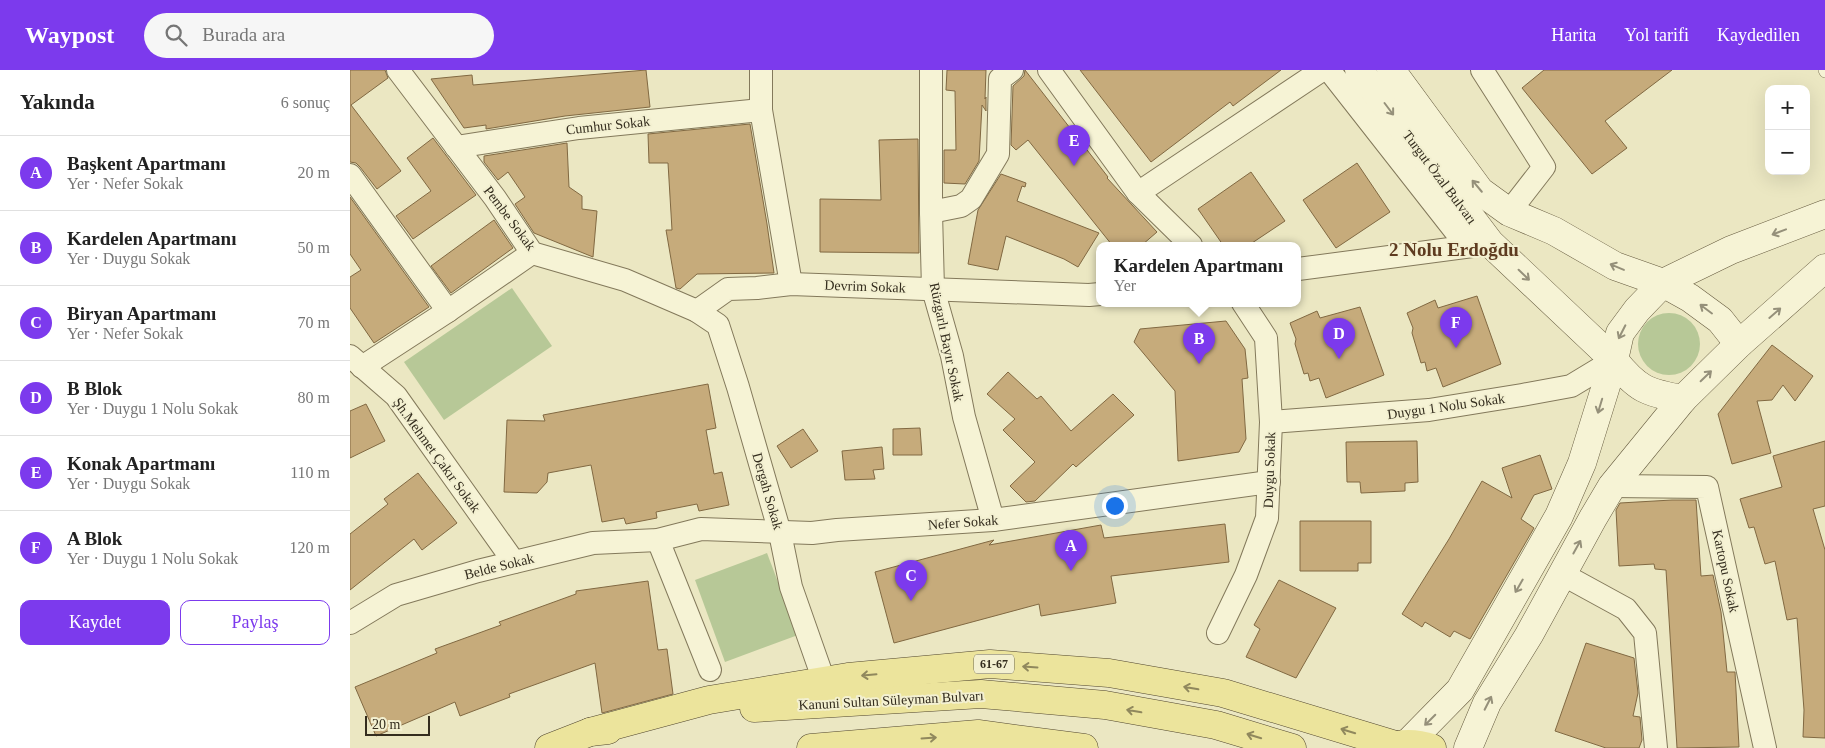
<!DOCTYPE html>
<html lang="tr">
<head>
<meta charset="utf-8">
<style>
	:root { --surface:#fff; --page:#f6f6f6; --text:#222; --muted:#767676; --line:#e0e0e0; --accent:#7c3aed }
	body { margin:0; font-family:"Times New Roman",serif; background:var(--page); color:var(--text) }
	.controls { position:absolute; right:15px; top:15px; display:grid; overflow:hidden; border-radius:10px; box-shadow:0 5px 20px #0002 }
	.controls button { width:45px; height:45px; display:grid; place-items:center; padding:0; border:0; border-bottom:1px solid var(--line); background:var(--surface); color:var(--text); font:25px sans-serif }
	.scale { position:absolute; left:15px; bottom:12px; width:65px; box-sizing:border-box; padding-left:5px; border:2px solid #342d1e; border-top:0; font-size:14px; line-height:18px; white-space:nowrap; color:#342d1e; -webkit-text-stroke:4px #f3f0d1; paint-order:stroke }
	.you { position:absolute; left:764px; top:435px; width:18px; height:18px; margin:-12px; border:4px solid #fff; border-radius:50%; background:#1a73e8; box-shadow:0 0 0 8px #1a73e833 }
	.badge { display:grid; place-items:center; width:32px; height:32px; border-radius:50%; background:var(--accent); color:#fff; font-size:16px; font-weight:700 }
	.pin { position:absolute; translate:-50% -41px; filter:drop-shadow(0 1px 2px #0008) }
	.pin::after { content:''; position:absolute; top:26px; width:18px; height:15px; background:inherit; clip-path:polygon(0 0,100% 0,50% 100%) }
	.popup { position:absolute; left:746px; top:172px; width:205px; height:65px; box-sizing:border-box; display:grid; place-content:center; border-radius:10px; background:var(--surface); filter:drop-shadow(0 1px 4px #0005); font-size:16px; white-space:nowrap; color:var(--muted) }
	.popup b { font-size:19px; color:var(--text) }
	.popup::after { content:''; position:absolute; left:50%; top:100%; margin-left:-10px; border:10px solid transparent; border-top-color:var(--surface) }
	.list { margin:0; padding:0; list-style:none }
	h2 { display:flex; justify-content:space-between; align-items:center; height:65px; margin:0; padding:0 20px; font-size:21px }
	h2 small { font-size:16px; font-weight:400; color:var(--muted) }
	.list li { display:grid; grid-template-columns:32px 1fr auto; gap:15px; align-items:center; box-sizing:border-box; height:75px; padding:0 20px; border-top:1px solid var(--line) }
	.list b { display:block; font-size:19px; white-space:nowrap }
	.list p { margin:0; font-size:16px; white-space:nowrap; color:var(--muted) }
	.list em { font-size:16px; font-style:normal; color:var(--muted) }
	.actions { display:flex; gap:10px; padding:15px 20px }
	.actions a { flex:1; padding:11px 0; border:1px solid var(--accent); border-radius:10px; text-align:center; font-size:18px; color:var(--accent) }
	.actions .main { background:var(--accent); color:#fff }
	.icon { flex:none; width:28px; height:28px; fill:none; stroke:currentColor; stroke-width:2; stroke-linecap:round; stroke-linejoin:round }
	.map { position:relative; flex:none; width:1475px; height:678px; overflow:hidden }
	header { display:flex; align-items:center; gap:30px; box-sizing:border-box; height:70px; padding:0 25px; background:var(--accent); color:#fff }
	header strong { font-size:24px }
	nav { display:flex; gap:28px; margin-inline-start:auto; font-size:18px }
	.search { width:350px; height:45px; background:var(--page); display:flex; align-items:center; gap:12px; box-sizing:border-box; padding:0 18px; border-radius:28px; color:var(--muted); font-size:19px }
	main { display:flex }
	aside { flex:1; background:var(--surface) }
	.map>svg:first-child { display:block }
	.green { fill:#b7c897 }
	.building { fill:#c6ab7b; stroke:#816942 }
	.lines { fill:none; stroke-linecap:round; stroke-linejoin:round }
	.lane-casing { stroke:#83795b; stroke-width:12 }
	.street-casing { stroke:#83795b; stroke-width:24 }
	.secondary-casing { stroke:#655a3e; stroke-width:29 }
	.primary-casing { stroke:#51462f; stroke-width:29 }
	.lane { stroke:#f6f3d5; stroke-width:11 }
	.street { stroke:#f6f3d5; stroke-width:22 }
	.secondary { stroke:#f6f3d5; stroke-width:28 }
	.primary { stroke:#ece49c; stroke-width:28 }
	.oneway { stroke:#95907a }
	.oneway2 { stroke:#90885d }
	.labels { text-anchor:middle; stroke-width:4; stroke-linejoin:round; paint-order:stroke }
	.shield { fill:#f3f0d1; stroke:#6d6854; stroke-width:1 }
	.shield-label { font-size:12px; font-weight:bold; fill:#342d1e }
	.street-label { font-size:14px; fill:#342d1e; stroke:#f3f0d1 }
	.district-label { font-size:19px; font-weight:bold; fill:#5e3b20; stroke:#f3f0d1 }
</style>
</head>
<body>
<header>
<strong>Waypost</strong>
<div class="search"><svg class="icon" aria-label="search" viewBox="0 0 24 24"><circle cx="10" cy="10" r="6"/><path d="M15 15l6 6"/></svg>Burada ara</div>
<nav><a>Harita</a><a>Yol tarifi</a><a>Kaydedilen</a></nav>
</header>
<main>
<aside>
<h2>Yakında<small>6 sonuç</small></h2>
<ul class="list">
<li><span class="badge">A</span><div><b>Başkent Apartmanı</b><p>Yer · Nefer Sokak</p></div><em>20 m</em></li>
<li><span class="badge">B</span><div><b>Kardelen Apartmanı</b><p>Yer · Duygu Sokak</p></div><em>50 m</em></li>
<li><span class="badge">C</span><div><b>Biryan Apartmanı</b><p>Yer · Nefer Sokak</p></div><em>70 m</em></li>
<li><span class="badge">D</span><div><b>B Blok</b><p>Yer · Duygu 1 Nolu Sokak</p></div><em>80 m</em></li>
<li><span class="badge">E</span><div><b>Konak Apartmanı</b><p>Yer · Duygu Sokak</p></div><em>110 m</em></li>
<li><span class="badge">F</span><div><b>A Blok</b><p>Yer · Duygu 1 Nolu Sokak</p></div><em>120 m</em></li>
</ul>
<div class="actions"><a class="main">Kaydet</a><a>Paylaş</a></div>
</aside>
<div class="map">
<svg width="1475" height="678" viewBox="0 0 1475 678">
	<rect width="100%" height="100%" fill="#ebe7c2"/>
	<g class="green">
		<path d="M162 218 202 276 94 350 54 292Z"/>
		<circle cx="1319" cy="274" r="31"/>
		<path d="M417 483 448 565 375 592 345 510Z"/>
	</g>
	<g class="building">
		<path d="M0 0H35L38 8 1 35 51 101 27 119 10 97 6 93 0 92Z"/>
		<path d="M296 0 300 37 215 46 136 59V55L114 58 81 9 122 5 123 15Z"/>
		<path d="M597 0H636L635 29 636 27V41L632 35 629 91 615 114 594 113V80H606L605 21 596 20Z"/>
		<path d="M675 0 758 107 757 108 807 162 792 175H762L678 70 666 80 661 75 663 16 674 6Z"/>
		<path d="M730 0H931L883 36 880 32 801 92Z"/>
		<path d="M1194 0H1322L1255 51 1277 78 1242 104 1172 18Z"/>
		<path d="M400 54 417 154 424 203 347 204 330 219 326 218 316 160H322L318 93H299L298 64Z"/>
		<path d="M83 68 126 125 63 169 46 146 81 121 57 88Z"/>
		<path d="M568 69 569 183 470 182V129L531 130 529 70Z"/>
		<path d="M217 73 219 117 232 126V139L247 141 243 187 184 163 165 134 175 127 158 102 148 110 134 92V86Z"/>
		<path d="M1007 93 1040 142 986 178 953 130Z"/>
		<path d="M901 102 935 151 899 175H873L848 139Z"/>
		<path d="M651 104 676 113 675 117 672 116 667 131 749 163 728 197 714 189 656 166 648 200 618 194 628 140Z"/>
		<path d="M0 127 79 237 24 273 0 238V207L11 200 0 184Z"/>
		<path d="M144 150 163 178 101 223 81 196Z"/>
		<path d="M1127 226 1151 294 1093 317 1086 298 1077 301 1075 292 1071 293 1062 263 1063 258 1057 243 1085 230 1088 238Z"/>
		<path d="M1010 237 1034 305 976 328 969 308 960 311 958 303 954 304 945 274 946 269 940 253 967 241 970 248Z"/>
		<path d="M876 251 895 279 898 308 892 309 896 369 889 382 828 391 825 321 784 272 790 259Z"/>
		<path d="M1422 275 1463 306 1445 331 1433 315 1422 330 1407 331 1421 383 1382 394 1368 344Z"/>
		<path d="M658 302 687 329 691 326 721 361 763 324 784 345 726 397 723 394 685 431 676 432 660 416 685 392 653 360 665 349 637 324Z"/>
		<path d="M358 314 366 358 356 360 364 404 372 402 379 435 349 441 347 434 306 442 307 448 276 454 274 448 252 452 241 395 198 403 197 412 187 423 154 422 157 350 195 351 193 345Z"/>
		<path d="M16 334 35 371 0 388V341Z"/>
		<path d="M570 358 572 385H543V359Z"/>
		<path d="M453 359 468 381 441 398 427 376Z"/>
		<path d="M1067 371 1068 412 1055 413V421L1011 423 1010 412H997L996 372Z"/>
		<path d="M1475 371V436L1463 439 1475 480V668L1453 667 1454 640 1447 548 1437 550 1425 491 1415 494 1404 457 1399 458 1390 429 1432 417 1423 386Z"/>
		<path d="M532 377 534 399 523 400 525 409 495 410 492 381Z"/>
		<path d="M1190 385 1202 419 1184 425 1171 449 1184 458 1120 569 1104 561 1100 567 1075 552 1072 557 1052 544 1099 469 1132 411 1162 428 1152 398Z"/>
		<path d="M68 403 107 453 72 480 64 469 0 520V464L38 434 34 429Z"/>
		<path d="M1322 430H1346L1351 506 1363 505 1371 542 1377 602H1385L1389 677 1327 678 1316 500 1305 499 1304 494 1269 496 1266 440 1270 433Z"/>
		<path d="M950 451H1021V493H1008V501H950Z"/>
		<path d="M875 454 879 492 761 506 766 533 691 546 689 534 544 573 525 502 644 470 639 475 751 455 754 468Z"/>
		<path d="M929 510 986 538 946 608 896 587 910 559 904 555Z"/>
		<path d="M298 511 308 580 317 579 323 624 252 643 245 593 159 624 160 627 110 646 105 632 26 666 5 617 87 583 85 579 151 555 149 552 226 524V521Z"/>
		<path d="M1236 573 1284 588 1288 623 1283 646 1290 647 1292 670 1289 678H1256L1205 661Z"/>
	</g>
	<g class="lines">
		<defs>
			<path id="lane" d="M1474 0 1475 2"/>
			<g id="street">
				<path d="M48 0 145 128 182 183 275 210 347 241 368 255 388 317 430 463 441 517 474 611"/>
				<path d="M411 0V40L441 214"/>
				<path d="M581 0V142L583 219 602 286 614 347 643 450"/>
				<path d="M699 0 788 123 841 175"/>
				<path d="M979 0 1117 176"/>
				<path d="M1132 0 1194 97 1159 142"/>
				<path d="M106 77 229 58 411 40"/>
				<path d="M0 105 98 241"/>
				<path d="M788 123 972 0"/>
				<path d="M581 142 611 136 621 129 648 84 650 9 662 0"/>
				<path d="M948 199 1130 175"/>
				<path d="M347 241 378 219 407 218 441 214 739 225 750 224"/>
				<path d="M0 286 46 326 164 492"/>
				<path d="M12 297 98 241 182 183"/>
				<path d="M921 352 1079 340 1172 325 1221 316 1264 290"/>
				<path d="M1262 416 1357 417 1415 678"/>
				<path d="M308 470 360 600"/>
				<path d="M1212 504 1276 539 1295 563 1306 678"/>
				<path d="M0 553 46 525 128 501 243 473 308 470 351 459 462 463 487 460 643 450 919 412"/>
				<path d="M868 563 896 505 917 448 921 352 916 268 893 233"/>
			</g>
			<g id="secondary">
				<path d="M1009 0 1140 173 1264 290C1287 319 1297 323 1333 329"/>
				<path d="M1041 0 1130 121 1159 142 1204 161 1265 196 1313 213 1340 228 1370 250 1389 274"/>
				<path d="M1057 674 1110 620 1209 446 1232 393 1264 290 1270 263 1287 240 1313 213 1381 180 1475 144"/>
				<path d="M1118 678 1137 633 1179 565 1243 448 1262 416 1333 329 1389 274 1475 198"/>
			</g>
			<g id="primary">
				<path d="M404 638 631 624 755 635 866 655 942 678"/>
				<path d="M240 662 359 630 498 607 640 594 759 603 873 623 1045 675"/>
				<path d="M199 678 240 662 258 660"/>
				<path d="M461 678 628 664 734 678"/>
				<path d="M1037 678C1052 672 1067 673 1082 678"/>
			</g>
		</defs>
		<use href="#lane" class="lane-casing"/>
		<use href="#street" class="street-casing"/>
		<use href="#secondary" class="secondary-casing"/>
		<use href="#primary" class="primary-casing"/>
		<use href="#lane" class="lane"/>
		<use href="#street" class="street"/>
		<use href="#secondary" class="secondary"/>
		<use href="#primary" class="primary"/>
	</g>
	<defs><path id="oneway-shaft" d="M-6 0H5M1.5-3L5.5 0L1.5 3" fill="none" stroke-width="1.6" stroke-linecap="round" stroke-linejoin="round" transform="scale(1.25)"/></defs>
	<g class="oneway">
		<use href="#oneway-shaft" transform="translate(1039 39) rotate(53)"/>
		<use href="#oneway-shaft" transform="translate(1127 116) rotate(-130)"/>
		<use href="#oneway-shaft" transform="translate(1429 162) rotate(159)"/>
		<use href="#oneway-shaft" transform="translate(1267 197) rotate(-157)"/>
		<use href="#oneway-shaft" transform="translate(1174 205) rotate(44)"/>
		<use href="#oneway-shaft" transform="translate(1356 239) rotate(-143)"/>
		<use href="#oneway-shaft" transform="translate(1425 243) rotate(-41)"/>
		<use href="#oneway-shaft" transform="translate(1272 262) rotate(117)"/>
		<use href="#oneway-shaft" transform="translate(1356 306) rotate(-44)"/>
		<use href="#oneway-shaft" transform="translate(1250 336) rotate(107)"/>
		<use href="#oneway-shaft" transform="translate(1227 477) rotate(-61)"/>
		<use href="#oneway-shaft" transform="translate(1169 516) rotate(120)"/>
		<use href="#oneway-shaft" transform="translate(1138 633) rotate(-63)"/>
		<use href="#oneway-shaft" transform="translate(1080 650) rotate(135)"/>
	</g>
	<g class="oneway2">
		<use href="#oneway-shaft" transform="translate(680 597) rotate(-176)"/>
		<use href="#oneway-shaft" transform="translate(519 605) rotate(175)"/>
		<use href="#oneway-shaft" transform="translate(841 618) rotate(-170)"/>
		<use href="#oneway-shaft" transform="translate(784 641) rotate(-170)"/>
		<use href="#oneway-shaft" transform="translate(998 661) rotate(-163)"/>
		<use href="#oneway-shaft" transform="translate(904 666) rotate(-163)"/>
		<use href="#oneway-shaft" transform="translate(579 668) rotate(-4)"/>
	</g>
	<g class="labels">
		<rect class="shield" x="624" y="584.5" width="40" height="19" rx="4"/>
		<g class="shield-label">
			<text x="644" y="598">61-67</text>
		</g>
		<g class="street-label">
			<text transform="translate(258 55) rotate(-6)" y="5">Cumhur Sokak</text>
			<text transform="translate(1090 107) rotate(53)" y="5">Turgut Özal Bulvarı</text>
			<text transform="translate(160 148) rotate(53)" y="5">Pembe Sokak</text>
			<text transform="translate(515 216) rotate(2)" y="5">Devrim Sokak</text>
			<text transform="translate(597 272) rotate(78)" y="5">Rüzgarlı Bayır Sokak</text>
			<text transform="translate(1096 336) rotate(-8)" y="5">Duygu 1 Nolu Sokak</text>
			<text transform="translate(87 385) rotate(54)" y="5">Şh.Mehmet Çakır Sokak</text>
			<text transform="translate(919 400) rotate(-88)" y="5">Duygu Sokak</text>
			<text transform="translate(418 421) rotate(74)" y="5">Dergah Sokak</text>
			<text transform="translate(613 452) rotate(-4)" y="5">Nefer Sokak</text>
			<text transform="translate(149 496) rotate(-14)" y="5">Belde Sokak</text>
			<text transform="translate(1376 501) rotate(78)" y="5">Kartopu Sokak</text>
			<text transform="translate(541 630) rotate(-3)" y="5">Kanuni Sultan Süleyman Bulvarı</text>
		</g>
		<g class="district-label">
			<text x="1104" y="186">2 Nolu Erdoğdu</text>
		</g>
	</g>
</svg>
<div class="controls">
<button>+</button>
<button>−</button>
</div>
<div class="scale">20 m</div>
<div class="you"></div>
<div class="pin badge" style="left:721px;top:501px">A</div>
<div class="pin badge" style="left:849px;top:294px">B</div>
<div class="popup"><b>Kardelen Apartmanı</b>Yer</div>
<div class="pin badge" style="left:561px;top:531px">C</div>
<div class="pin badge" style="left:989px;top:289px">D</div>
<div class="pin badge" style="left:724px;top:96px">E</div>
<div class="pin badge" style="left:1106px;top:278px">F</div>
</div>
</main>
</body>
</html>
